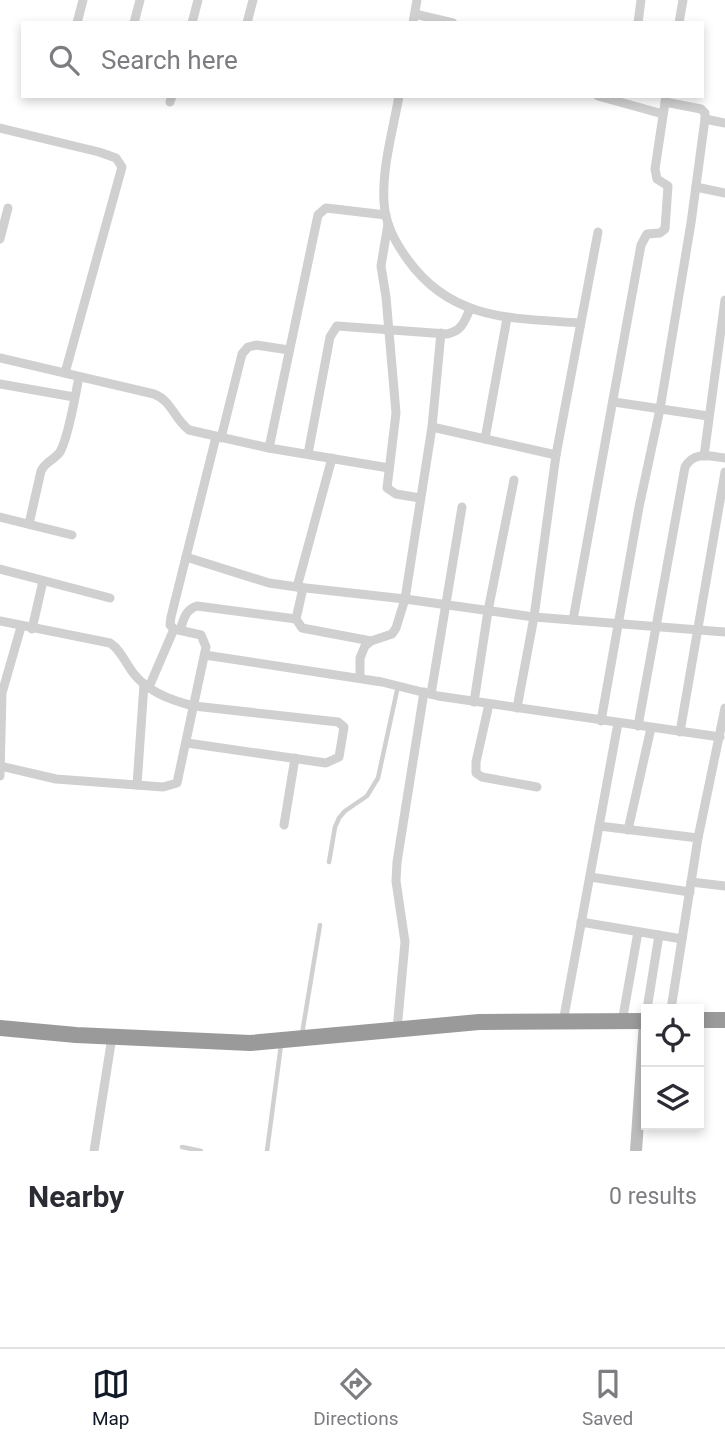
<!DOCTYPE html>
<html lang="en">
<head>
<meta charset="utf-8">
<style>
	:root { --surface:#fff; --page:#f2f2f3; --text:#2b2b33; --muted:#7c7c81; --line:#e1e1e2; --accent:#111827 }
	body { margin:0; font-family:Roboto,sans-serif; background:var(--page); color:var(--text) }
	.controls { position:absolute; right:21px; bottom:21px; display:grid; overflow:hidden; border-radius:0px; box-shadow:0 4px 10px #0003 }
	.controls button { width:63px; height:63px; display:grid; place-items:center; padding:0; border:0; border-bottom:2px solid var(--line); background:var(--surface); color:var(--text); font:35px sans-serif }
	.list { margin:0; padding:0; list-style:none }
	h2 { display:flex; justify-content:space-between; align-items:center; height:91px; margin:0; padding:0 28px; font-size:30px }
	h2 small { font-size:23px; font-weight:400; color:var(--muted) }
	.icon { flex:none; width:38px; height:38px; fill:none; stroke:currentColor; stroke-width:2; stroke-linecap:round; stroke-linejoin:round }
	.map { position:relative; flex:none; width:725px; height:1151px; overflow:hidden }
	.search { position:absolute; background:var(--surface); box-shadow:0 4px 10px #0003; left:21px; right:21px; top:21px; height:77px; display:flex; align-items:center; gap:18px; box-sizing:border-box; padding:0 24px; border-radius:0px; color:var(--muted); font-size:26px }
	.sheet { height:196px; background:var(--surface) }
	nav { display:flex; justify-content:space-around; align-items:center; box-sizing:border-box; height:98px; border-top:2px solid var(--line); background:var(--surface); font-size:19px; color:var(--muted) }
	nav a { display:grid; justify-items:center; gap:4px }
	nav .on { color:var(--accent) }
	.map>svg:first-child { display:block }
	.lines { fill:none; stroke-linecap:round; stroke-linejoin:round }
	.lane { stroke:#d0d0d0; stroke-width:4.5 }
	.street { stroke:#d0d0d0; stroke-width:9 }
	.secondary { stroke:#bdbdbd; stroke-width:12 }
	.highway { stroke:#9a9a9a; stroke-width:16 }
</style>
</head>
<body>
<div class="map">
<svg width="725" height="1151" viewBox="0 0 725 1151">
	<rect width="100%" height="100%" fill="#fff"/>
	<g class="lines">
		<g class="lane">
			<path d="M329 862 335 827 339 818 345 811 367 796 378 778 398 686"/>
			<path d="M302 1034 320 925"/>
			<path d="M182 1147 201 1151"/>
			<path d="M267 1151 281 1045"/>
		</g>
		<g class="street">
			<path d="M415 14 453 23"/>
			<path d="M77 23 83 0"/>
			<path d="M134 23 140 0"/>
			<path d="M192 23 198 0"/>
			<path d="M247 23 253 0"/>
			<path d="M413 23 417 0"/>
			<path d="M638 23 641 0"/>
			<path d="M679 23 683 0"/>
			<path d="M399 96C393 130 382 167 384 202 385 224 395 242 408 260 452 321 512 318 580 323"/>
			<path d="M598 96 663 114"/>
			<path d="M170 102 172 96"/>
			<path d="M705 119 725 123"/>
			<path d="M0 128 99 152 116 158 122 167 65 373"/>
			<path d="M696 187 725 193"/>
			<path d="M388 224 381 266 386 297 396 413 387 488 396 494 420 498"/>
			<path d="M0 239 8 208"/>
			<path d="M0 358 154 394C172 401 174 419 189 430L269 448 389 468"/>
			<path d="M0 384 74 397"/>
			<path d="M614 402 708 416"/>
			<path d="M432 427 556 455"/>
			<path d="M221 438 242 354 248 347 256 345 289 350"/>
			<path d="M485 439 507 318"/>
			<path d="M269 448 318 215 326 208 386 215"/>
			<path d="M308 454 330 337 337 326 447 334C462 331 464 322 470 309"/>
			<path d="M704 456 725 300"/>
			<path d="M0 517 72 535"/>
			<path d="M29 524 41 471C45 462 54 460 60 452 69 436 75 396 79 377"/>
			<path d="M186 557 269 583 297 587 405 599 534 617 725 632"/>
			<path d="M0 569 110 598"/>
			<path d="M297 587 332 458"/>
			<path d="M303 588 296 619 302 628 371 641"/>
			<path d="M573 620 641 245 647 234 660 233 665 229 668 186 657 179 655 169 666 96"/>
			<path d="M0 621 110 643C122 651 125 663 134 674 148 692 173 701 194 706L338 722 344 727 339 757 326 763 187 743"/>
			<path d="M32 629 43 581"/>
			<path d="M180 630C184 619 185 610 197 606L296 619"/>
			<path d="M205 655 382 682 438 696 720 737"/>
			<path d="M360 678V658L365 646 371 641 392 634 396 628 405 599 432 427 441 333"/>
			<path d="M149 687 174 629"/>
			<path d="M431 694 462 507"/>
			<path d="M474 702 488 611 514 480"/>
			<path d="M489 704 476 762V773L482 777 537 787"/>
			<path d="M517 708 534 617 556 455 598 232"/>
			<path d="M601 721 639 507 660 409 691 223 705 119V113L701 109 665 102"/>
			<path d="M638 726 685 467C694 451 709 456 725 458"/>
			<path d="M680 732 725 472"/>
			<path d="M0 766 56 779 163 787 177 783 206 647 201 635 174 629 170 625 171 617 216 437"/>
			<path d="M0 776 2 693 21 627"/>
			<path d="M137 785 144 684"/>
			<path d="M284 825 295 758"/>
			<path d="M599 826 698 838"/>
			<path d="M628 830 651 728"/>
			<path d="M590 877 690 892"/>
			<path d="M691 882 725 886"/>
			<path d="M581 922 682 939"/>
			<path d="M647 1009 659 935"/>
			<path d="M671 1009 698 838 725 708"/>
			<path d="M563 1022 618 723"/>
			<path d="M622 1022 638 932"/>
			<path d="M397 1030 405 942 396 881 397 862 424 692"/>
			<path d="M94 1151 112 1037"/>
		</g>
		<path class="secondary" d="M636 1151 645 1021"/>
		<g class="highway">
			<path d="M699 1020H725"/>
			<path d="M0 1028 76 1035 250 1043 479 1022 646 1021"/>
		</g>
	</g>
</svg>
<div class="controls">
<button><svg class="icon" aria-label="locate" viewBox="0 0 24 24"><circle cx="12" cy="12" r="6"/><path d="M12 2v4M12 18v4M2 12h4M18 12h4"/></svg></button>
<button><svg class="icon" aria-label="layers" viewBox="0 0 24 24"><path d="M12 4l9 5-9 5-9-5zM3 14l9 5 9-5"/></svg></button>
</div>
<div class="search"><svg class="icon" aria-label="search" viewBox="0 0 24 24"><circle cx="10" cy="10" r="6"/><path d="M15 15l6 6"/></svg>Search here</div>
</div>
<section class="sheet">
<h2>Nearby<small>0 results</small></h2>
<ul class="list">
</ul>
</section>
<nav>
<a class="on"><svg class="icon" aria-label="map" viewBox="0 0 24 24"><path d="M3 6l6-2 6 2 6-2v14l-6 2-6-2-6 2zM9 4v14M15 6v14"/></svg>Map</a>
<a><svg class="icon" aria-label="directions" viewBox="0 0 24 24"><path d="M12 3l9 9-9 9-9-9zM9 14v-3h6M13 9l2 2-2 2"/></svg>Directions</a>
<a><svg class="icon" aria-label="saved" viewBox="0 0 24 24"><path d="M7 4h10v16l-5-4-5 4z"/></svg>Saved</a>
</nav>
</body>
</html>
